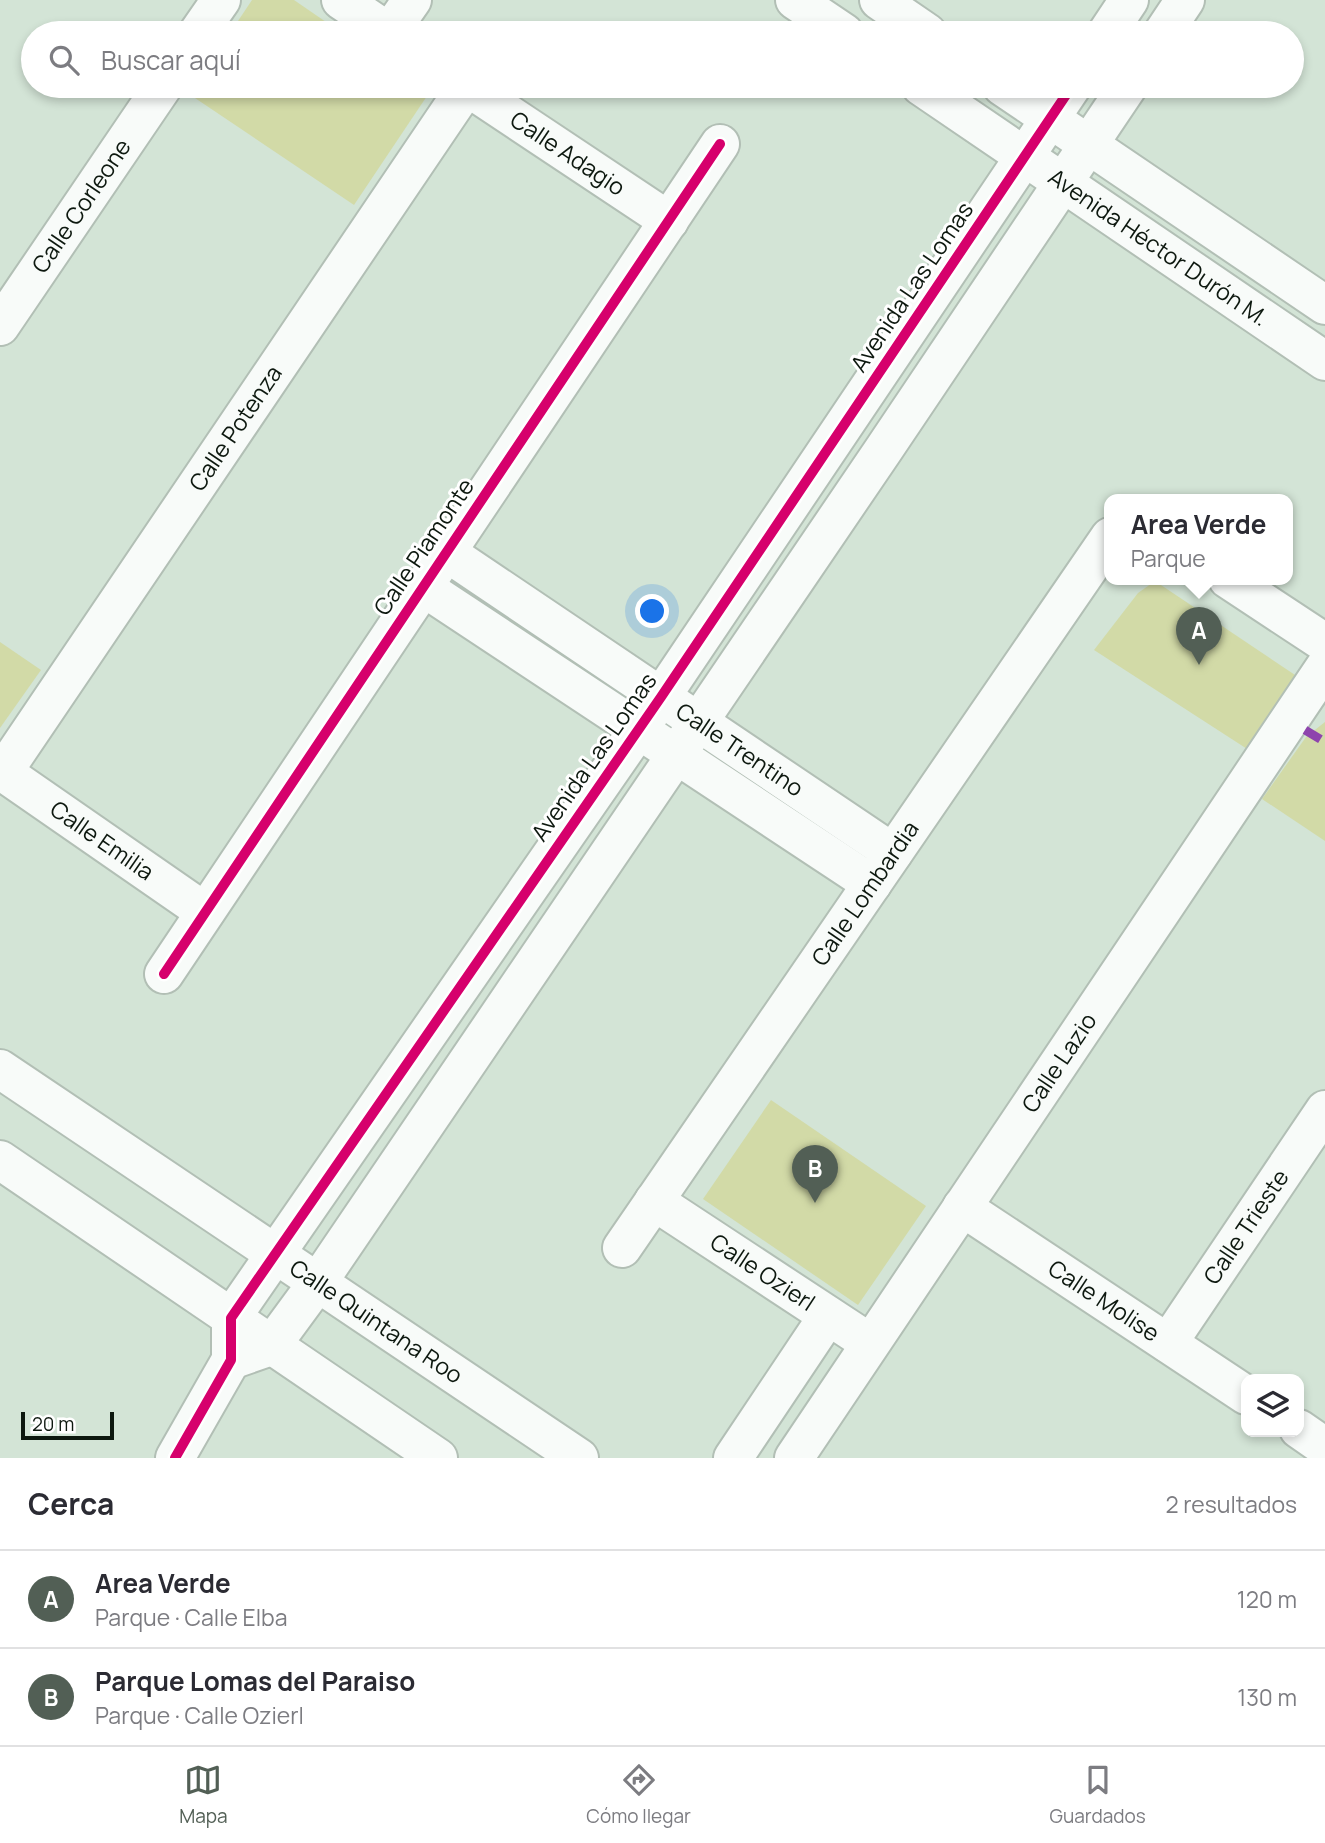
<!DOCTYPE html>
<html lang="es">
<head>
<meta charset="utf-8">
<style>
	:root { --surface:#fff; --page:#f7f7f7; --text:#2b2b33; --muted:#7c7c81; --line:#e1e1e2; --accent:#525f55 }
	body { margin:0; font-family:Manrope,sans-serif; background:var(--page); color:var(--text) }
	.controls { position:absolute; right:21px; bottom:21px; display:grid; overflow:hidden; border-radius:14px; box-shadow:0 4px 10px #0003 }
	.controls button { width:63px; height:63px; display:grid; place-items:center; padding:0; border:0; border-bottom:2px solid var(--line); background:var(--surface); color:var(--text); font:35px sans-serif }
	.scale { position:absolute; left:21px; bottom:18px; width:93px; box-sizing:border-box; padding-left:7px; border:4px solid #0d180f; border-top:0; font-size:19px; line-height:24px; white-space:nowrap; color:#0d180f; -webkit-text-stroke:5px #fff; paint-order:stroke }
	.you { position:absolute; left:653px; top:612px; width:24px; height:24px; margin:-18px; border:5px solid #fff; border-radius:50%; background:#1a73e8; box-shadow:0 0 0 10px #1a73e833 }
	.badge { display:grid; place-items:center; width:46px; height:46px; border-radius:50%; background:var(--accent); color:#fff; font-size:23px; font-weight:700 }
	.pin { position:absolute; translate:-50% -58px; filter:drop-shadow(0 2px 4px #0008) }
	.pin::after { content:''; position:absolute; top:37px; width:24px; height:21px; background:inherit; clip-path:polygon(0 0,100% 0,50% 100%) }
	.popup { position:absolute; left:1104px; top:494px; width:189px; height:91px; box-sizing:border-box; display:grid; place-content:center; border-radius:14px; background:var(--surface); filter:drop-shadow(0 2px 5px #0005); font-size:23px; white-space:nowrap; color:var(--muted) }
	.popup b { font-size:26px; color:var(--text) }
	.popup::after { content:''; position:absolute; left:50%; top:100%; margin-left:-14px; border:14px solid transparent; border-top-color:var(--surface) }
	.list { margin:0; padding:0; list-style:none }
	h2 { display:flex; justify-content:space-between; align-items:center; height:91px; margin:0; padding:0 28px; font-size:30px }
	h2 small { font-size:23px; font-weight:400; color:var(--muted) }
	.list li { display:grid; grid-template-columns:46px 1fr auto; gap:21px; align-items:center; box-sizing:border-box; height:98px; padding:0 28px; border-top:2px solid var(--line) }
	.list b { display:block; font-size:26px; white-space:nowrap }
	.list p { margin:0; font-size:23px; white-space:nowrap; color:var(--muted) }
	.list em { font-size:23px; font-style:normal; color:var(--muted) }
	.icon { flex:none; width:38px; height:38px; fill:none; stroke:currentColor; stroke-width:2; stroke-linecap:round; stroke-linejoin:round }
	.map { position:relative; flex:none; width:1325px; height:1458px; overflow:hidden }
	.search { position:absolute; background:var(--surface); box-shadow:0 4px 10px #0003; left:21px; right:21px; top:21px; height:77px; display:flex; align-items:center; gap:18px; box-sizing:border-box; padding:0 24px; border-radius:38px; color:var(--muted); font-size:26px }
	.sheet { height:287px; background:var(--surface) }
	nav { display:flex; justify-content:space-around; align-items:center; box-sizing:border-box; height:98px; border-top:2px solid var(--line); background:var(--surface); font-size:19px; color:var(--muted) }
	nav a { display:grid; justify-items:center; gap:4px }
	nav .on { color:var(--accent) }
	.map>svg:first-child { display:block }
	.green { fill:#d2daa7 }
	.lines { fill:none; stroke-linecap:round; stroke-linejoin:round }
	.minor-casing { stroke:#b2bfb5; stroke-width:42 }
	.minor { stroke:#f8fbf9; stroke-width:38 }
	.quiet { stroke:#8e44ad; stroke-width:9; stroke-dasharray:18 9; stroke-linecap:butt }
	.cycleway-casing { stroke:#fff; stroke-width:15 }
	.cycleway { stroke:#d6006c; stroke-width:10 }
	.labels { text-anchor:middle; stroke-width:6; stroke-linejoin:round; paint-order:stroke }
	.street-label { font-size:23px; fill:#0d180f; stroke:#fff }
</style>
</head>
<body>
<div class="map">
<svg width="1325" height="1458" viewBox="0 0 1325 1458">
	<rect width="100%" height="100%" fill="#d3e4d6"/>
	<g class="green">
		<path d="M252 0H294L342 33H230Z"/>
		<path d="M194 86H419L429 93 354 205 189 94Z"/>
		<path d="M1155 581 1304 681 1258 756 1094 650 1138 593Z"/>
		<path d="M0 642 41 670 0 728Z"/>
		<path d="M1325 722V841L1262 799 1306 737Z"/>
		<path d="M771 1100 926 1206 858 1305 703 1199Z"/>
	</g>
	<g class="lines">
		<defs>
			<g id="minor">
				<path d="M341 0 390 33"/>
				<path d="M795 0 844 33"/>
				<path d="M879 0 927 33"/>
				<path d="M198 33 221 0"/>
				<path d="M389 33 412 0"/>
				<path d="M1107 33 1129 0"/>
				<path d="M1163 33 1185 0"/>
				<path id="s1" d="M466 86 669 221"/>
				<path id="s2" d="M921 86 1325 361"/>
				<path d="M1002 86 1325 305"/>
				<path id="s3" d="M0 326 163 86"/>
				<path id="s4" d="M446 552 893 853"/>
				<path d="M1228 579 1325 643"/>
				<path d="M423 587 872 884"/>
				<path id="s5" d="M0 770 205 912"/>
				<path id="s6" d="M3 772 467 86"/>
				<path d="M164 974 720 144"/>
				<path id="s7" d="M0 1069 579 1458"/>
				<path d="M0 1160 438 1458"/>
				<path id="s8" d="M654 1201 870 1343"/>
				<path id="s9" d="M962 1207 1246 1395"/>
				<path id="s10" d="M622 1248 1110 537"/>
				<path id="s11" d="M1168 1343 1325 1110"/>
				<path d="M231 1360 271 1346 318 1282 884 449 1128 86"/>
				<path d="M1299 1429 1325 1447"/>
				<path d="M175 1458 231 1360V1318L661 697 1072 86"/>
				<path d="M733 1458 828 1316"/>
				<path id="s12" d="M794 1458 1325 667"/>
			</g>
		</defs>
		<use href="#minor" class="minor-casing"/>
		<use href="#minor" class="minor"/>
		<path class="quiet" d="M1305 730 1325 742"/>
		<defs>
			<g id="cycleway">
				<path d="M164 974 720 144"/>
				<path d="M175 1458 231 1360V1318L661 697 1072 86"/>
			</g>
		</defs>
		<use href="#cycleway" class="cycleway-casing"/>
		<use href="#cycleway" class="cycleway"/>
	</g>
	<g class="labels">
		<g class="street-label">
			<text dy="8" stroke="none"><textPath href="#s1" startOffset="122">Calle Adagio</textPath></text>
			<text dy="8" stroke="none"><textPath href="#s3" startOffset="145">Calle Corleone</textPath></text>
			<text dy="8" stroke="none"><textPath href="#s2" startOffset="287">Avenida Héctor Durón M.</textPath></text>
			<text transform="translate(912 287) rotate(-56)" y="8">Avenida Las Lomas</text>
			<text dy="8" stroke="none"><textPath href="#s6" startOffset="415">Calle Potenza</textPath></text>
			<text transform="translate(424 547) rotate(-56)" y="8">Calle Piamonte</text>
			<text dy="8" stroke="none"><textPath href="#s4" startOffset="354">Calle Trentino</textPath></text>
			<text transform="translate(594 757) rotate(-55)" y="8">Avenida Las Lomas</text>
			<text dy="8" stroke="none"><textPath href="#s5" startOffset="124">Calle Emilia</textPath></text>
			<text dy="8" stroke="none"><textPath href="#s10" startOffset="430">Calle Lombardia</textPath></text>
			<text dy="8" stroke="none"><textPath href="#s12" startOffset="476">Calle Lazio</textPath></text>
			<text dy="8" stroke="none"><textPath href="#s11" startOffset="140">Calle Trieste</textPath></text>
			<text dy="8" stroke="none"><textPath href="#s8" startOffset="130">Calle Ozierl</textPath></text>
			<text dy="8" stroke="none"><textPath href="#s9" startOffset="170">Calle Molise</textPath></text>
			<text dy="8" stroke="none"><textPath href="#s7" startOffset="453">Calle Quintana Roo</textPath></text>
		</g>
	</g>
</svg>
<div class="controls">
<button><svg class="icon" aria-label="layers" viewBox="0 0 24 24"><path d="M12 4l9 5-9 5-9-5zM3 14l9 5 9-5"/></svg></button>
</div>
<div class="scale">20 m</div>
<div class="you"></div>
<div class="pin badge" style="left:1199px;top:665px">A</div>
<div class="popup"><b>Area Verde</b>Parque</div>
<div class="pin badge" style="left:815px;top:1203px">B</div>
<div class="search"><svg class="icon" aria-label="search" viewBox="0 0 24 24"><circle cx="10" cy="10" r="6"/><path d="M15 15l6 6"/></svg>Buscar aquí</div>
</div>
<section class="sheet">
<h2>Cerca<small>2 resultados</small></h2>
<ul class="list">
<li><span class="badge">A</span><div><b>Area Verde</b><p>Parque · Calle Elba</p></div><em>120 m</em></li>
<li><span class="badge">B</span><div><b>Parque Lomas del Paraiso</b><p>Parque · Calle Ozierl</p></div><em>130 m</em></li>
</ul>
</section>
<nav>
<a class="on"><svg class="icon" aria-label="map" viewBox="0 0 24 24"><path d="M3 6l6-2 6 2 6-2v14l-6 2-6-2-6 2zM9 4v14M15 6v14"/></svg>Mapa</a>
<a><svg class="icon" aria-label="directions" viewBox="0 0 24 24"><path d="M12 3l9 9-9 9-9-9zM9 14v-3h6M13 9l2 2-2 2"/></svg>Cómo llegar</a>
<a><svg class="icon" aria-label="saved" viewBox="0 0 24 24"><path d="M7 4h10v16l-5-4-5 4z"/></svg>Guardados</a>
</nav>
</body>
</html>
